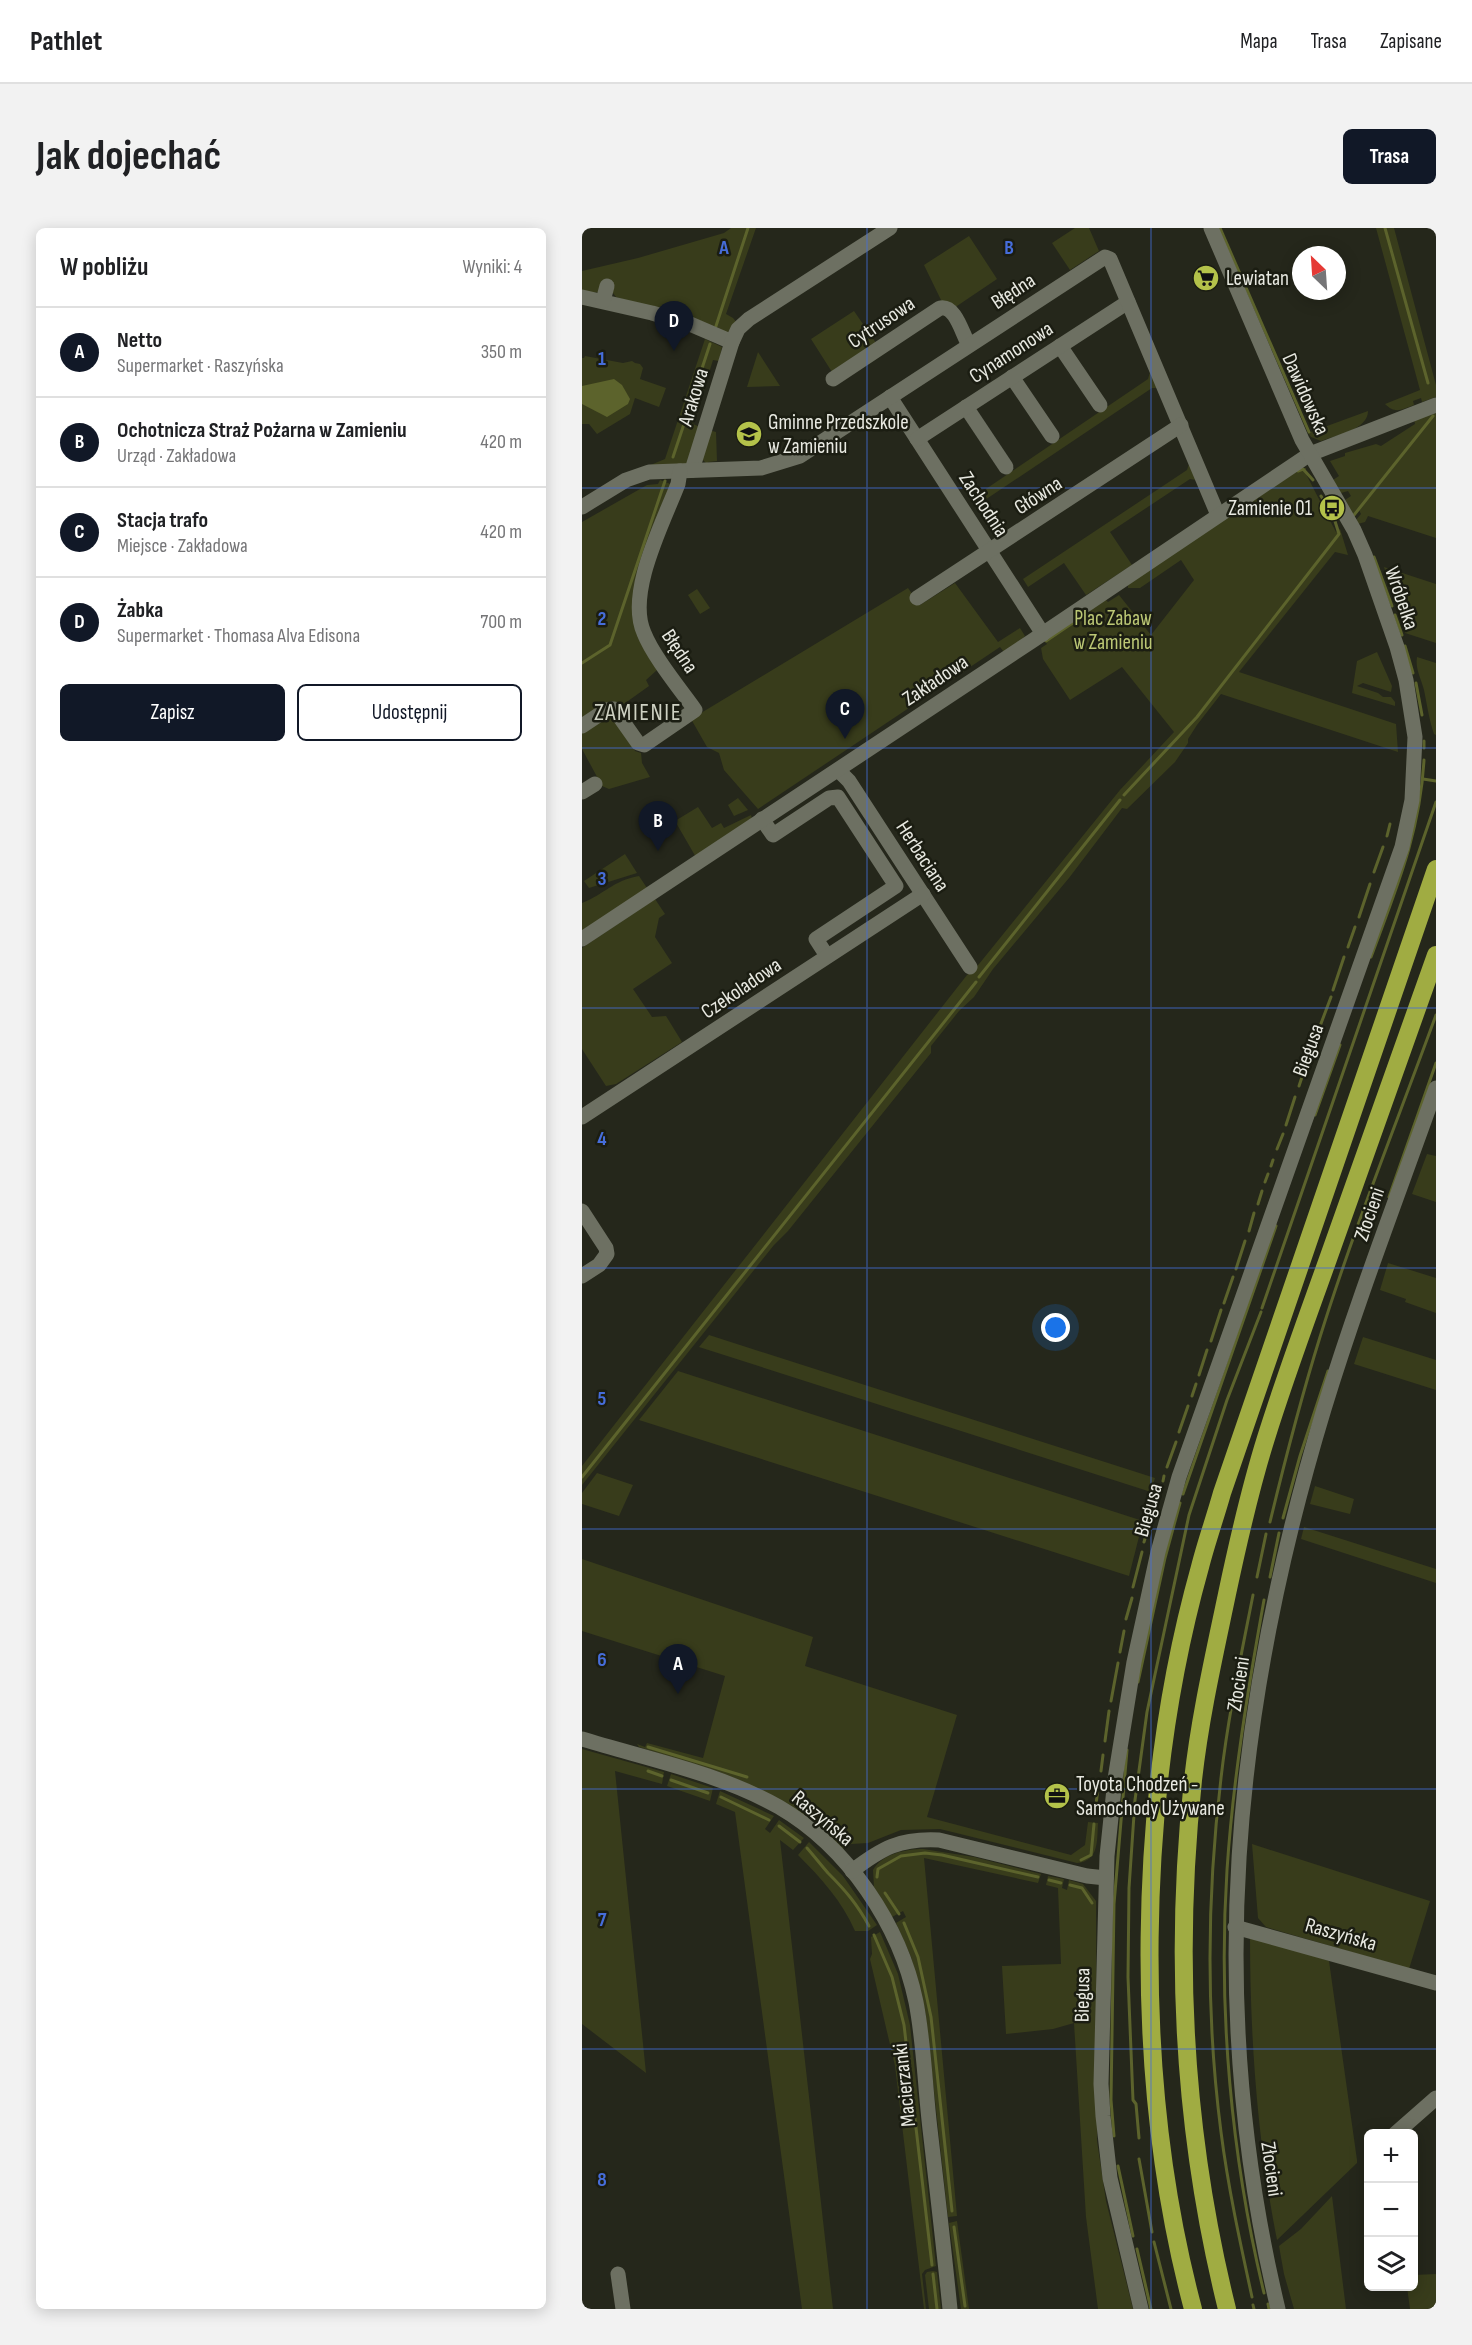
<!DOCTYPE html>
<html lang="pl">
<head>
<meta charset="utf-8">
<style>
	:root { --surface:#fff; --page:#f2f2f2; --text:#202124; --muted:#757577; --line:#e0e0e0; --accent:#111827 }
	body { margin:0; font-family:"Sofia Sans Condensed",sans-serif; background:var(--page); color:var(--text) }
	.controls { position:absolute; right:18px; bottom:18px; display:grid; overflow:hidden; border-radius:9px; box-shadow:0 3px 15px #0003 }
	.controls button { width:54px; height:54px; display:grid; place-items:center; padding:0; border:0; border-bottom:2px solid var(--line); background:var(--surface); color:var(--text); font:30px sans-serif }
	.compass { position:absolute; left:710px; top:18px; width:54px; height:54px; border-radius:50%; background:var(--surface); box-shadow:0 3px 15px #0003; rotate:335deg }
	.you { position:absolute; left:474px; top:1100px; width:21px; height:21px; margin:-15px; border:4px solid #fff; border-radius:50%; background:#1a73e8; box-shadow:0 0 0 9px #1a73e833 }
	.badge { display:grid; place-items:center; width:39px; height:39px; border-radius:50%; background:var(--accent); color:#fff; font-size:20px; font-weight:700 }
	.pin { position:absolute; translate:-50% -50px; filter:drop-shadow(0 2px 3px #0008) }
	.pin::after { content:''; position:absolute; top:32px; width:21px; height:18px; background:inherit; clip-path:polygon(0 0,100% 0,50% 100%) }
	.list { margin:0; padding:0; list-style:none }
	h2 { display:flex; justify-content:space-between; align-items:center; height:78px; margin:0; padding:0 24px; font-size:26px }
	h2 small { font-size:20px; font-weight:400; color:var(--muted) }
	.list li { display:grid; grid-template-columns:39px 1fr auto; gap:18px; align-items:center; box-sizing:border-box; height:90px; padding:0 24px; border-top:2px solid var(--line) }
	.list b { display:block; font-size:22px; white-space:nowrap }
	.list p { margin:0; font-size:20px; white-space:nowrap; color:var(--muted) }
	.list em { font-size:20px; font-style:normal; color:var(--muted) }
	.actions { display:flex; gap:12px; padding:18px 24px }
	.actions a { flex:1; padding:14px 0; border:2px solid var(--accent); border-radius:9px; text-align:center; font-size:21px; color:var(--accent) }
	.actions .main { background:var(--accent); color:#fff }
	.icon { flex:none; width:33px; height:33px; fill:none; stroke:currentColor; stroke-width:2; stroke-linecap:round; stroke-linejoin:round }
	.map { position:relative; flex:none; width:854px; height:2081px; overflow:hidden; border-radius:9px }
	header { display:flex; align-items:center; gap:36px; box-sizing:border-box; height:84px; padding:0 30px; background:var(--surface); border-bottom:2px solid var(--line) }
	header strong { font-size:28px }
	nav { display:flex; gap:33px; margin-inline-start:auto; font-size:21px }
	.intro { display:flex; align-items:center; justify-content:space-between; box-sizing:border-box; height:144px; padding:0 36px }
	h1 { margin:0; font-size:42px }
	.button { padding:15px 27px; border-radius:9px; background:var(--accent); color:#fff; font-size:21px; font-weight:700 }
	main { display:flex; gap:36px; padding:0 36px }
	aside { flex:1; background:var(--surface); border-radius:9px; box-shadow:0 3px 15px #0003 }
	.map>svg:first-child { display:block }
	.green { fill:#383c1b }
	.water { fill:#5c632c }
	.lines { fill:none; stroke-linecap:round; stroke-linejoin:round }
	.stream { stroke:#5c632c; stroke-width:3 }
	.minor { stroke:#6d7062; stroke-width:15 }
	.highway { stroke:#a0ac42; stroke-width:18 }
	.grid { fill:none; stroke:#466dda; stroke-width:1.5; stroke-opacity:0.55 }
	.labels { text-anchor:middle; stroke-width:5; stroke-linejoin:round; paint-order:stroke }
	.poi-label { font-size:21px; fill:#e8e9e1; stroke:#1b1d12; text-anchor:start }
	.street-label { font-size:21px; fill:#e8e9e1; stroke:#1b1d12 }
	.park-label { font-size:21px; fill:#bcc875; stroke:#1b1d12 }
	.quarter-label { font-size:24px; letter-spacing:1.5px; fill:#ced1c2; stroke:#1b1d12 }
	.grid-label { font-size:20px; text-anchor:middle; font-weight:bold; fill:#466dda; stroke:#1b1d12; stroke-width:5; stroke-linejoin:round; paint-order:stroke }
</style>
</head>
<body>
<header>
<strong>Pathlet</strong>
<nav><a>Mapa</a><a>Trasa</a><a>Zapisane</a></nav>
</header>
<div class="intro"><h1>Jak dojechać</h1><a class="button">Trasa</a></div>
<main>
<aside>
<h2>W pobliżu<small>Wyniki: 4</small></h2>
<ul class="list">
<li><span class="badge">A</span><div><b>Netto</b><p>Supermarket · Raszyńska</p></div><em>350 m</em></li>
<li><span class="badge">B</span><div><b>Ochotnicza Straż Pożarna w Zamieniu</b><p>Urząd · Zakładowa</p></div><em>420 m</em></li>
<li><span class="badge">C</span><div><b>Stacja trafo</b><p>Miejsce · Zakładowa</p></div><em>420 m</em></li>
<li><span class="badge">D</span><div><b>Żabka</b><p>Supermarket · Thomasa Alva Edisona</p></div><em>700 m</em></li>
</ul>
<div class="actions"><a class="main">Zapisz</a><a>Udostępnij</a></div>
</aside>
<div class="map">
<svg width="854" height="2081" viewBox="0 0 854 2081">
	<rect width="100%" height="100%" fill="#25271b"/>
	<g class="green">
		<path d="M149 0H174L144 86 151 90 155 95 144 106 34 69 31 65 0 64V43L56 30 142 5Z"/>
		<path d="M493 0H507L517 23 488 42 470 15Z"/>
		<path d="M794 0H812L854 157V169L840 174 839 170 831 173 832 177C819 182 813 186 803 176L838 162Z"/>
		<path d="M387 8 415 51 372 80 250 144 229 111 272 83 294 115 359 72 342 37Z"/>
		<path d="M123 111 140 119 137 133 131 132 111 196 118 199 106 235 101 238H66L83 231Z"/>
		<path d="M176 124 198 158 165 159Z"/>
		<path d="M3 128 41 135 50 133 53 135 58 136 61 140 58 151 84 160 77 179 53 170 48 186 15 206 7 196H0V130H2Z"/>
		<path d="M568 144 575 160H570L394 278 389 271 566 151Z"/>
		<path d="M854 182V310L786 288 783 294 776 296 773 293 779 286 776 280 770 287 763 272 769 268 766 263 759 265 751 252 757 248 748 233 763 228V225L794 216 799 218 833 196 832 190Z"/>
		<path d="M786 183C786 202 754 207 739 213L729 209 726 205Z"/>
		<path d="M127 202 134 204 135 233 126 234 125 236 120 231Z"/>
		<path d="M607 236 614 252 608 251 528 304 550 337 504 367 482 335 446 359 441 351 605 242Z"/>
		<path d="M720 240H724V246L754 304 758 301 766 327 753 324 657 444 814 496 816 524 639 466 615 497 606 511V515L593 534 545 581 540 580 487 650 411 741 392 769 377 783 349 818V825L206 1003 192 1017 0 1257V1238L385 747 397 736 538 562 592 504 540 439 488 472 461 431 459 420 465 416 462 411 523 371 526 374 537 367 569 407 612 352 599 332 558 360H546V356Z"/>
		<path d="M78 252 91 257 55 362 75 442 64 452 67 458 39 478 30 473 0 492V294L65 257 76 256Z"/>
		<path d="M802 339 854 356V415L823 405Z"/>
		<path d="M373 355 416 414 438 400 443 408 435 416 422 424 418 419 176 581 142 542 137 525 125 519 109 491 326 360 338 377Z"/>
		<path d="M115 361 128 380 118 386 106 367Z"/>
		<path d="M795 424 810 458 809 464 781 455 775 458 796 465 801 469H809L813 474V478L770 465 775 433Z"/>
		<path d="M835 429 854 435V507L852 506C847 491 845 477 842 462 839 450 833 441 835 429Z"/>
		<path d="M26 487 33 488 53 523 59 525 60 535 68 549 27 561 20 558 0 521V505Z"/>
		<path d="M156 570 166 582 152 588 146 577Z"/>
		<path d="M116 579 130 600 139 595 142 600 169 587 171 594 115 631 93 593Z"/>
		<path d="M43 626 55 645 7 660 2 653Z"/>
		<path d="M57 648 67 663 0 704V675C23 666 30 653 57 648Z"/>
		<path d="M73 671 83 686 77 690 73 709 90 735 51 761 70 789 84 788 100 814 34 856 24 858 0 821V720Z"/>
		<path d="M845 926 854 928V974L830 966Z"/>
		<path d="M806 1035 854 1050V1085L823 1074 824 1071 798 1062Z"/>
		<path d="M127 1107 573 1250 569 1264 117 1119Z"/>
		<path d="M781 1109 854 1132V1162L772 1136Z"/>
		<path d="M96 1143 561 1293 547 1348 57 1192Z"/>
		<path d="M15 1245 51 1257 37 1288 0 1276V1265Z"/>
		<path d="M733 1258 772 1271 768 1286 728 1276Z"/>
		<path d="M722 1299 854 1341V1355L719 1311Z"/>
		<path d="M0 1331 231 1409 223 1438 375 1487 345 1589 489 1627 503 1617 506 1594 516 1595C515 1613 517 1633 495 1635L358 1601 319 1602 286 1615 269 1616 260 1621 169 1557 140 1545 57 1519 55 1516 63 1519 65 1515 121 1530 143 1448 0 1403Z"/>
		<path d="M0 1521 82 1544 80 1556 33 1543 64 1845 0 1796Z"/>
		<path d="M89 1546 131 1560 128 1573 85 1558Z"/>
		<path d="M138 1563 192 1588 183 1601 188 1605 197 1592 222 1610 211 1622 198 1612 251 2081H220L153 1584 134 1576Z"/>
		<path d="M227 1614 261 1648 295 1697 286 1703H273C260 1673 239 1650 216 1627Z"/>
		<path d="M670 1616 848 1673 827 1741 684 1699 676 1690Z"/>
		<path d="M341 1621 392 1629 459 1646 456 1655 342 1630 375 1988 366 1989 343 1782 329 1729 314 1695 324 1689 321 1683 310 1689 292 1659 291 1642C300 1626 324 1621 341 1621Z"/>
		<path d="M466 1648 482 1651 480 1660 485 1662 487 1652 501 1656 514 1673 515 1913 524 1973 551 2081H516L504 1989 492 1795 471 1801 424 1806 420 1738 479 1736 476 1660 464 1657Z"/>
		<path d="M298 1704 316 1746 328 1797 354 2038 343 2042 340 2046 344 2081H342L313 1838 288 1731 290 1726 289 1709Z"/>
		<path d="M668 1707 747 1733 775 1932V1935L695 2012C675 1912 668 1809 668 1707Z"/>
		<path d="M750 1968 764 2081H712L702 2046 697 2018 719 2001Z"/>
		<path d="M375 1993 387 2081H379L367 1995Z"/>
		<path d="M351 2043 355 2044 359 2081H347L343 2047 345 2044Z"/>
		<path d="M854 2046V2081H828L825 2059 832 2058V2047Z"/>
	</g>
	<path class="water" d="M32 151 40 157 48 171 46 176 25 189 0 176V158Z"/>
	<g class="lines">
		<g class="stream">
			<path d="M638 0 727 204"/>
			<path d="M803 0 846 155"/>
			<path d="M134 98 166 0"/>
			<path d="M106 183 128 116"/>
			<path d="M91 229 105 187"/>
			<path d="M716 243 721 241 731 252"/>
			<path d="M772 287 851 188"/>
			<path d="M792 329 810 378"/>
			<path d="M813 387 820 407"/>
			<path d="M464 413 495 392"/>
			<path d="M823 418 831 445"/>
			<path d="M0 435 28 417 83 253"/>
			<path d="M834 455 840 487"/>
			<path d="M842 513V520"/>
			<path d="M841 551 854 553"/>
			<path d="M542 567 615 489 757 306 752 290 739 268"/>
			<path d="M805 608 808 596"/>
			<path d="M792 644 801 619"/>
			<path d="M777 689 788 656"/>
			<path d="M766 719 773 699"/>
			<path d="M789 729C814 661 838 605 842 532"/>
			<path d="M397 749 538 572"/>
			<path d="M751 762 762 729"/>
			<path d="M729 822 749 769"/>
			<path d="M717 858 725 834"/>
			<path d="M733 887 758 817"/>
			<path d="M704 897 713 869"/>
			<path d="M695 921 701 906"/>
			<path d="M689 938 691 932"/>
			<path d="M683 954 686 946"/>
			<path d="M807 969 854 835"/>
			<path d="M676 976 680 963"/>
			<path d="M667 1003 672 985"/>
			<path d="M654 1041 663 1013"/>
			<path d="M642 1075 651 1049"/>
			<path d="M680 1080 854 574"/>
			<path d="M629 1113 639 1082"/>
			<path d="M617 1147 625 1122"/>
			<path d="M610 1168 614 1156"/>
			<path d="M597 1204 606 1178"/>
			<path d="M585 1239 594 1214"/>
			<path d="M0 1249 394 754"/>
			<path d="M581 1253 582 1248"/>
			<path d="M601 1266 694 998"/>
			<path d="M575 1269 578 1262"/>
			<path d="M572 1282 573 1276"/>
			<path d="M701 1290 718 1228 746 1143"/>
			<path d="M688 1294C703 1232 719 1170 738 1109 772 1000 815 894 854 787"/>
			<path d="M562 1314 569 1291"/>
			<path d="M675 1349 684 1306"/>
			<path d="M688 1349 697 1305"/>
			<path d="M551 1359 560 1324"/>
			<path d="M544 1391 550 1370"/>
			<path d="M538 1424 542 1403"/>
			<path d="M556 1454 583 1330 598 1275"/>
			<path d="M529 1473 536 1435"/>
			<path d="M523 1513 527 1483"/>
			<path d="M66 1519 165 1549"/>
			<path d="M66 1543 80 1548"/>
			<path d="M519 1543 521 1527"/>
			<path d="M89 1552 126 1565"/>
			<path d="M139 1569 187 1592"/>
			<path d="M513 1583 517 1554"/>
			<path d="M197 1598 218 1614"/>
			<path d="M225 1620C232 1628 239 1637 246 1645 264 1663 275 1676 287 1698"/>
			<path d="M499 1632 509 1627 512 1596"/>
			<path d="M295 1649 296 1641 319 1628 343 1625 360 1627 456 1649"/>
			<path d="M467 1652 479 1655"/>
			<path d="M488 1657 500 1660 510 1675"/>
			<path d="M303 1665 317 1686"/>
			<path d="M322 1695 336 1729 349 1789 370 1983"/>
			<path d="M292 1707 310 1749 322 1797 350 2037"/>
			<path d="M532 1908 529 1872 532 1676 545 1522"/>
			<path d="M557 1910 554 1876 551 1872 546 1749 547 1660 553 1572 565 1484 607 1287 645 1172 679 1084"/>
			<path d="M557 1931 570 2004"/>
			<path d="M536 1938 551 2008"/>
			<path d="M372 1999 383 2078"/>
			<path d="M572 2014 589 2081"/>
			<path d="M555 2021 569 2081"/>
			<path d="M351 2046 355 2081"/>
			<path d="M682 2065C649 1928 636 1782 645 1642 651 1551 666 1461 682 1372"/>
			<path d="M670 2069C658 2014 646 1959 639 1904 624 1788 625 1667 639 1550 646 1489 659 1428 671 1367"/>
			<path d="M686 2076 687 2081"/>
			<path d="M671 2077 672 2081"/>
		</g>
		<g class="minor">
			<path d="M0 69 70 85 108 96 150 114"/>
			<path d="M21 73 25 58"/>
			<path d="M478 118 518 177"/>
			<path d="M430 149 470 208"/>
			<path d="M251 151 358 80C374 77 380 106 387 117"/>
			<path d="M308 169 461 406"/>
			<path d="M384 179 424 239"/>
			<path d="M335 211 546 74"/>
			<path d="M110 242 150 114 156 101 167 91 308 0"/>
			<path d="M0 279 44 252 67 244 179 240 218 228 523 29 528 31 636 287"/>
			<path d="M335 370 599 197"/>
			<path d="M0 498 24 482 32 481 56 515 62 517 113 482C98 461 71 428 62 405 44 365 81 295 96 256L98 243"/>
			<path d="M256 542 267 553 388 739"/>
			<path d="M0 564 13 556"/>
			<path d="M180 591 191 607 247 570 256 569 314 658 234 711 245 728"/>
			<path d="M0 711 450 413 728 226 854 177"/>
			<path d="M0 889 341 666"/>
			<path d="M0 983 24 1020 25 1026 17 1037 0 1048"/>
			<path d="M0 1511C65 1531 137 1545 197 1579 266 1619 318 1697 334 1774 342 1815 343 1859 348 1901 355 1961 362 2021 368 2081"/>
			<path d="M270 1643C300 1620 318 1610 357 1612L505 1648 524 1650"/>
			<path d="M653 1699 854 1755"/>
			<path d="M813 1906 854 1870"/>
			<path d="M36 2046 41 2081"/>
			<path d="M559 2081 528 1950 521 1888 519 1856 525 1628 533 1551 552 1434 576 1324 597 1249 820 619 830 572 833 509 824 452 815 419 783 327 772 302 720 212 629 0"/>
			<path d="M696 2081C622 1773 651 1482 742 1181 775 1073 816 967 854 860"/>
		</g>
		<g class="highway">
			<path d="M611 2081C550 1852 554 1567 618 1339 624 1315 633 1290 640 1265L854 641"/>
			<path d="M645 2081C602 1908 592 1729 611 1552 618 1489 632 1428 645 1366 656 1314 668 1261 684 1210 703 1149 725 1090 746 1031 782 930 818 828 854 727"/>
		</g>
	</g>
	<path class="grid" d="M285 0V2081M569 0V2081M0 260H854M0 520H854M0 780H854M0 1040H854M0 1301H854M0 1561H854M0 1821H854"/>
	<defs>
		<symbol id="supermarket-disc" viewBox="-11 -11 22 22"><circle r="9.5" fill="#b4c24a" stroke="#1b1d12"/><path d="M-6-5.5h2.5l.6 2H6L4.5 2H-2.5L-4.4-4H-6ZM-1.5 3.2a1.3 1.3 0 1 0 .1 0ZM3 3.2a1.3 1.3 0 1 0 .1 0Z" fill="#111"/></symbol>
		<symbol id="school-disc" viewBox="-11 -11 22 22"><circle r="9.5" fill="#b4c24a" stroke="#1b1d12"/><path d="M0-5L7-2L0 1L-7-2ZM-4 1L0 2.5L4 1V4Q0 6-4 4Z" fill="#111"/></symbol>
		<symbol id="bus-disc" viewBox="-11 -11 22 22"><circle r="9.5" fill="#b4c24a" stroke="#1b1d12"/><path d="M-5-6H5V4H4V6H2V4H-2V6H-4V4H-5ZM-3.5-4V0h7V-4ZM-3.5 1.2v1.5H-2V1.2ZM2 1.2v1.5H3.5V1.2Z" fill="#111"/></symbol>
		<symbol id="office-disc" viewBox="-11 -11 22 22"><circle r="9.5" fill="#b4c24a" stroke="#1b1d12"/><path d="M-6-3h4V-5.5h4V-3h4V5H-6ZM-1-4.5V-3h2v-1.5ZM-6 0V1H6V0Z" fill="#111"/></symbol>
	</defs>
	<g fill-rule="evenodd">
		<use href="#supermarket-disc" x="609" y="35" width="30" height="30"/>
		<use href="#school-disc" x="152" y="191" width="30" height="30"/>
		<use href="#bus-disc" x="735" y="265" width="30" height="30"/>
		<use href="#office-disc" x="460" y="1553" width="30" height="30"/>
	</g>
	<g class="labels">
		<g class="poi-label">
			<text x="644" y="57">Lewiatan</text>
			<text x="186" y="201">Gminne Przedszkole<tspan x="186" dy="24">w Zamieniu</tspan></text>
			<text x="730" y="287" text-anchor="end">Zamienie 01</text>
			<text x="494" y="1563">Toyota Chodzeń -<tspan x="494" dy="24">Samochody Używane</tspan></text>
		</g>
		<g class="street-label">
			<text transform="translate(431 63) rotate(-33)" y="7">Błędna</text>
			<text transform="translate(299 94) rotate(-34)" y="7">Cytrusowa</text>
			<text transform="translate(429 124) rotate(-33)" y="7">Cynamonowa</text>
			<text transform="translate(724 166) rotate(66)" y="7">Dawidowska</text>
			<text transform="translate(111 169) rotate(-73)" y="7">Arakowa</text>
			<text transform="translate(456 267) rotate(-33)" y="7">Główna</text>
			<text transform="translate(402 276) rotate(57)" y="7">Zachodnia</text>
			<text transform="translate(820 370) rotate(71)" y="7">Wróbelka</text>
			<text transform="translate(98 423) rotate(56)" y="7">Błędna</text>
			<text transform="translate(353 452) rotate(-34)" y="7">Zakładowa</text>
			<text transform="translate(341 628) rotate(57)" y="7">Herbaciana</text>
			<text transform="translate(159 760) rotate(-34)" y="7">Czekoladowa</text>
			<text transform="translate(726 822) rotate(-70)" y="7">Biegusa</text>
			<text transform="translate(787 986) rotate(-71)" y="7">Złocieni</text>
			<text transform="translate(566 1282) rotate(-74)" y="7">Biegusa</text>
			<text transform="translate(656 1456) rotate(-81)" y="7">Złocieni</text>
			<text transform="translate(241 1590) rotate(40)" y="7">Raszyńska</text>
			<text transform="translate(759 1706) rotate(16)" y="7">Raszyńska</text>
			<text transform="translate(500 1767) rotate(-89)" y="7">Biegusa</text>
			<text transform="translate(322 1857) rotate(-96)" y="7">Macierzanki</text>
			<text transform="translate(690 1941) rotate(82)" y="7">Złocieni</text>
		</g>
		<g class="park-label">
			<text x="531" y="397">Plac Zabaw<tspan x="531" dy="24">w Zamieniu</tspan></text>
		</g>
		<g class="quarter-label">
			<text x="56" y="492">ZAMIENIE</text>
		</g>
	</g>
	<g class="grid-label">
		<text x="142" y="26">A</text>
		<text x="427" y="26">B</text>
		<text x="20" y="137">1</text>
		<text x="20" y="397">2</text>
		<text x="20" y="657">3</text>
		<text x="20" y="917">4</text>
		<text x="20" y="1177">5</text>
		<text x="20" y="1438">6</text>
		<text x="20" y="1698">7</text>
		<text x="20" y="1958">8</text>
	</g>
</svg>
<div class="controls">
<button>+</button>
<button>−</button>
<button><svg class="icon" aria-label="layers" viewBox="0 0 24 24"><path d="M12 4l9 5-9 5-9-5zM3 14l9 5 9-5"/></svg></button>
</div>
<svg class="compass" viewBox="-18 -18 36 36"><path d="M0-13l5 13h-10z" fill="#e53935"/><path d="M0 13l5-13h-10z" fill="#757577"/></svg>
<div class="you"></div>
<div class="pin badge" style="left:96px;top:1466px">A</div>
<div class="pin badge" style="left:76px;top:623px">B</div>
<div class="pin badge" style="left:263px;top:511px">C</div>
<div class="pin badge" style="left:92px;top:123px">D</div>
</div>
</main>
</body>
</html>
